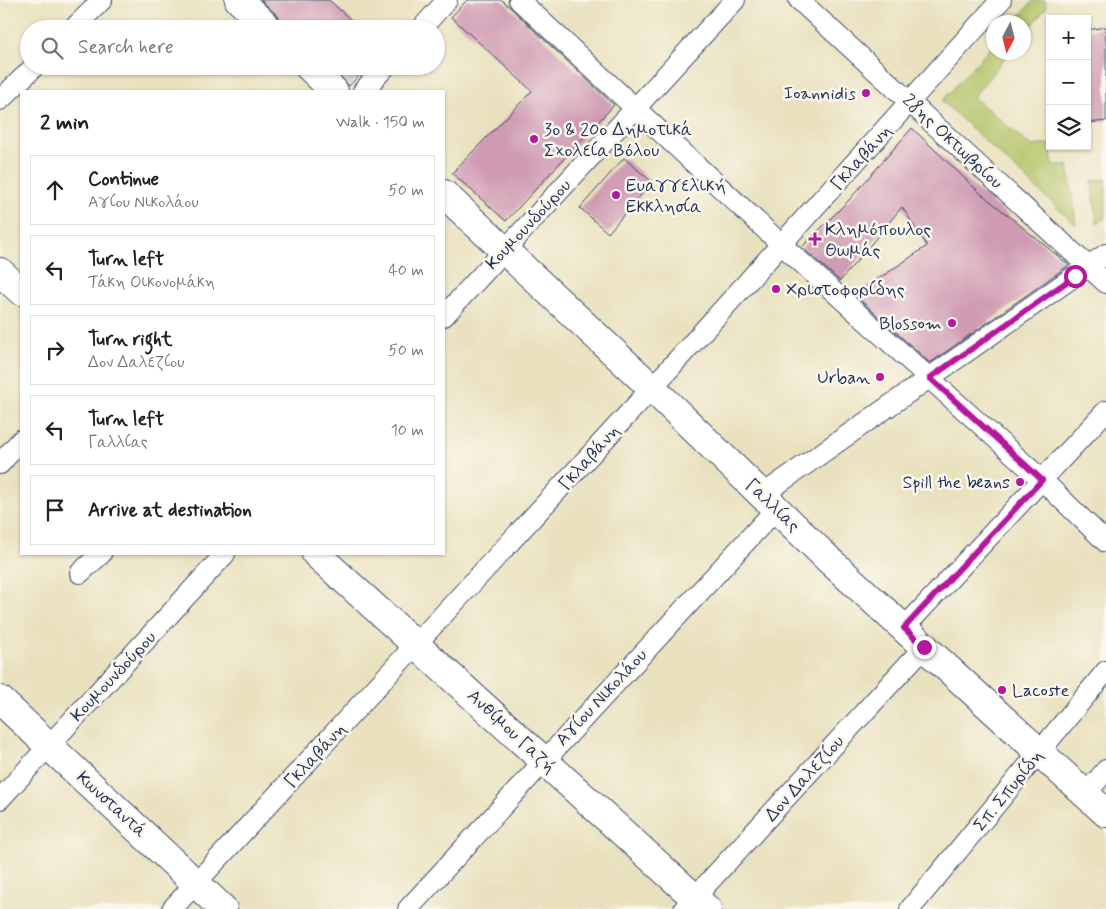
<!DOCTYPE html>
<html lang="en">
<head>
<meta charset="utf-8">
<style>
	:root { --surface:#fff; --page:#f2f2f2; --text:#222; --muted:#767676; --line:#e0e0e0 }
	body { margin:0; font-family:Mynerve,sans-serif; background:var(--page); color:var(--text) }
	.controls { position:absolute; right:15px; top:15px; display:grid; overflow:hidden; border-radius:0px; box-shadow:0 1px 4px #0004 }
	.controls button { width:45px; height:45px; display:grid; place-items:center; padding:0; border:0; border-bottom:1px solid var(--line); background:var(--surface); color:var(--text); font:25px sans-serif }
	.compass { position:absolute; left:986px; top:15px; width:45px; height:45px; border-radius:50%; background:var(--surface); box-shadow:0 1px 4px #0004; rotate:187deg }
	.stop { position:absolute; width:15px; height:15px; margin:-11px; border:4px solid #b5179e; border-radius:50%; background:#fff }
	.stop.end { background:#b5179e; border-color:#fff; box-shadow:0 1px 5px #0008 }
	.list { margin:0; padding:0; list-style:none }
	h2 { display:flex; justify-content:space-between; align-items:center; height:65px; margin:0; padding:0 20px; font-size:21px }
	h2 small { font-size:16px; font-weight:400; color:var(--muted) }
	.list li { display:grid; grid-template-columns:32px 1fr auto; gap:15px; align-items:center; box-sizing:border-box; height:70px; margin:0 10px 10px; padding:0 10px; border:1px solid var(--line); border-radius:0px }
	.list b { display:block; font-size:19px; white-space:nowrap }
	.list p { margin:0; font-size:16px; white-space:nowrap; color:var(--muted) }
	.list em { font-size:16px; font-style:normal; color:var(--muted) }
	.icon { flex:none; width:28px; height:28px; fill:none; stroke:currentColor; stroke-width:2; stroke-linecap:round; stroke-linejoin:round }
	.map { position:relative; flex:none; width:1106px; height:909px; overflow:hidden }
	.search { position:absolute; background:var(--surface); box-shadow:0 1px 4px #0004; left:20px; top:20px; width:425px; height:55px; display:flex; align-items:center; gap:12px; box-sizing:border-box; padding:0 18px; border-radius:28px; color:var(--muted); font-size:19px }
	.panel { position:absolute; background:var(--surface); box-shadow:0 1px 4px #0004; left:20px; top:90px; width:425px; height:465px; border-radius:0px }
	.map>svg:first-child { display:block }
	.green { fill:#b2c265; stroke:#667862 }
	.building { fill:#d09cb4 }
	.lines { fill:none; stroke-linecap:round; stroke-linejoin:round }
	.street-casing { stroke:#3a4a6c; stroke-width:22 }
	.secondary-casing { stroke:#3a4a6c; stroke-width:30 }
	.street { stroke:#fff; stroke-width:20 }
	.secondary { stroke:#fff; stroke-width:28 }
	.route { stroke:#b5179e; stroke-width:6 }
	.poi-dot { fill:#b5179e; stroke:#fbf7ec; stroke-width:2 }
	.labels { text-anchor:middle; stroke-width:5; stroke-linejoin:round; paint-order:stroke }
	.poi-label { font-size:18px; fill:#1b2f5e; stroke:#fbf7ec; text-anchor:start }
	.street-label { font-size:18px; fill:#1b2f5e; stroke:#fbf7ec }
</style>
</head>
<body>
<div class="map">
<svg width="1106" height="909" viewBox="0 0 1106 909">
	<rect width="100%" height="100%" fill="#fbf7ec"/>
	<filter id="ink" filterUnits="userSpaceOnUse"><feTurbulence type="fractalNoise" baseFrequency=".02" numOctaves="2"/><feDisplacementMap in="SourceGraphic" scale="10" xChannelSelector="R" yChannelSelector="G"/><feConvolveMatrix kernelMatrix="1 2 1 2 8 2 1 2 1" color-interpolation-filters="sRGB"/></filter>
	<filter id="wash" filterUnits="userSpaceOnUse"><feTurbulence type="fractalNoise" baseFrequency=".0096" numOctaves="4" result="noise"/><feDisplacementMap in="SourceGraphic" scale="20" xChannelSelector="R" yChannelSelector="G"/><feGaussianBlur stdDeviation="1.12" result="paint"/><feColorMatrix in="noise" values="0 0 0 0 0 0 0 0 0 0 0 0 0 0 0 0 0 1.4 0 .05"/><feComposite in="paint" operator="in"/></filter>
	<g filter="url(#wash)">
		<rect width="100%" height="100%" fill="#e9e1be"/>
		<g class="green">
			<path d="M1034 0H1045L1046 8 1024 35V22H1014Z"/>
			<path d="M993 45 994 52 1009 53 973 97 1031 146 1050 144 1053 165H1068L1076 225 942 101Z"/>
			<path d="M1106 179V217L1097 223 1092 181Z"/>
		</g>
		<g id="blocks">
			<g class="building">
				<path d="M261 0H329L361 29H286L280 18Z"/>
				<path d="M467 0H502L614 105 506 221 452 173 532 91 451 17Z"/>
				<path d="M1106 27V121L1087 123V30Z"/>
				<path d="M331 66H368L349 86Z"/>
				<path d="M912 128 979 192 1069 265 930 363 855 295 927 246 902 207 840 281 802 247 849 200Z"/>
				<path d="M624 158 652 182 608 233 580 208Z"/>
			</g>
		</g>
	</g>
	<g filter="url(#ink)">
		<use href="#blocks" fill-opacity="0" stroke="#3a4a6c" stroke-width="1"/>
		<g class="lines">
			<defs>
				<g id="street">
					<path d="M519 0 782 245 1042 480 1106 542"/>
					<path d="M799 0 1106 283"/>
					<path d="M73 29 102 0"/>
					<path d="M421 29 447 0"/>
					<path d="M363 91 386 66"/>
					<path d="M0 100 35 66"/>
					<path d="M444 316 735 0"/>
					<path d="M0 464 21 440"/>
					<path d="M762 495 1106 254"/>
					<path d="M80 573 101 554"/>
					<path d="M904 628 1106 411"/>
					<path d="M1085 795 1106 770"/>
					<path d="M0 799 225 554"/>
					<path d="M172 909 652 388 1001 0"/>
					<path d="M408 909 776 509"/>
					<path d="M684 909 924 647"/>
					<path d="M910 909 1106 671"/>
				</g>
				<g id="secondary">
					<path d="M239 0 269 29"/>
					<path d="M308 66 334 91"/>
					<path d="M444 194 652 388 829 560 1106 813"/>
					<path d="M0 272 21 291"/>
					<path d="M316 554 707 909"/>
					<path d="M0 700 223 909"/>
				</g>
			</defs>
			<use href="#street" class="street-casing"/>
			<use href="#secondary" class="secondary-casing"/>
			<use href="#street" class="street"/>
			<use href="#secondary" class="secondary"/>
		</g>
	</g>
	<g class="lines" filter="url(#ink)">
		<path class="route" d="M924 647 904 628 1042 480 930 378 1075 276"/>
	</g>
	<g class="poi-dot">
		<circle cx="866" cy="93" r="5"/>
		<circle cx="534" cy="139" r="5"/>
		<circle cx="616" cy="195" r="5"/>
		<path d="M812.5 231.5h5v5h5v5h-5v5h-5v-5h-5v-5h5z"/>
		<circle cx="776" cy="289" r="5"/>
		<circle cx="952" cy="323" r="5"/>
		<circle cx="880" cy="377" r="5"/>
		<circle cx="1020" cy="482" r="5"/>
		<circle cx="1002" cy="690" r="5"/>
	</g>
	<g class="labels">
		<g class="poi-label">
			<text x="856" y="99" text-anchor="end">Ioannidis</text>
			<text x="544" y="135">3ο &amp; 20ο Δημοτικά<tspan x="544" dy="21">Σχολεία Βόλου</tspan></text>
			<text x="626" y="191">Ευαγγελική<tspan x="626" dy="21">Εκκλησία</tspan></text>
			<text x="825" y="235">Κλημόπουλος<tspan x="825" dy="21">Θωμάς</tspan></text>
			<text x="786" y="295">Χριστοφορίδης</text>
			<text x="942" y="329" text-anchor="end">Blossom</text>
			<text x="870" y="383" text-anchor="end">Urban</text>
			<text x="1010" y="488" text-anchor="end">Spill the beans</text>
			<text x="1012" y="696">Lacoste</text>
		</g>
		<g class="street-label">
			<text transform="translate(953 141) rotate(43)" y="6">28ης Οκτωβρίου</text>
			<text transform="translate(861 157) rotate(-48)" y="6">Γκλαβάνη</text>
			<text transform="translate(528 224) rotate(-47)" y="6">Κουμουνδούρου</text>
			<text transform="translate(589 457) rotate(-48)" y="6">Γκλαβάνη</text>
			<text transform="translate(773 505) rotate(44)" y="6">Γαλλίας</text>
			<text transform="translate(113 676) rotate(-47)" y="6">Κουμουνδούρου</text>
			<text transform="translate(601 697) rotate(-47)" y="6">Αγίου Νικολάου</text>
			<text transform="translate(512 731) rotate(43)" y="6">Ανθίμου Γαζή</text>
			<text transform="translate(315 755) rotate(-47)" y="6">Γκλαβάνη</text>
			<text transform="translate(804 778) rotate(-48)" y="6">Δον Δαλεζίου</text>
			<text transform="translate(1008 790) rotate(-51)" y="6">Σπ. Σπυρίδη</text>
			<text transform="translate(112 804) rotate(43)" y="6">Κωνσταντά</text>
		</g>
	</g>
</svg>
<div class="controls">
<button>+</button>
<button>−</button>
<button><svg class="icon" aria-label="layers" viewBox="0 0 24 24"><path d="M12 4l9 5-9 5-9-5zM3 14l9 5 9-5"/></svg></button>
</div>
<svg class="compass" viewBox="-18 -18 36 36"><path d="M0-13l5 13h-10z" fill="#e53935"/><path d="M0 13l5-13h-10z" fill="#767676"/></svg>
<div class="stop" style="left:1075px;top:276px"></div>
<div class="stop end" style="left:924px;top:647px"></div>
<div class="search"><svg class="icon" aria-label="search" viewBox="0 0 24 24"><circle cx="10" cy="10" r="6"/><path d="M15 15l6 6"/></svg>Search here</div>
<section class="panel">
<h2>2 min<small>Walk · 150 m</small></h2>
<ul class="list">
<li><svg class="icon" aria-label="ahead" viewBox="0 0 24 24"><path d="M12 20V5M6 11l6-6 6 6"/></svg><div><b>Continue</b><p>Αγίου Νικολάου</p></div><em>50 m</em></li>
<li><svg class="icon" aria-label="left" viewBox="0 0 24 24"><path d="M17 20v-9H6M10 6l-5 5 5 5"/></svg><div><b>Turn left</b><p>Τάκη Οικονομάκη</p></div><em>40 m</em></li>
<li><svg class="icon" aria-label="right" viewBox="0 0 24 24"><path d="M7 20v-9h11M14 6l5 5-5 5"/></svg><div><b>Turn right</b><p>Δον Δαλεζίου</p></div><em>50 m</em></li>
<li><svg class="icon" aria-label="left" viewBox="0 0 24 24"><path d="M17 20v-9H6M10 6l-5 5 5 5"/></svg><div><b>Turn left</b><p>Γαλλίας</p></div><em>10 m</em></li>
<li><svg class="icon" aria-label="arrive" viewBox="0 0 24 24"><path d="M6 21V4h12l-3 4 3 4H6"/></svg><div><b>Arrive at destination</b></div></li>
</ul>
</section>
</div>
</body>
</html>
